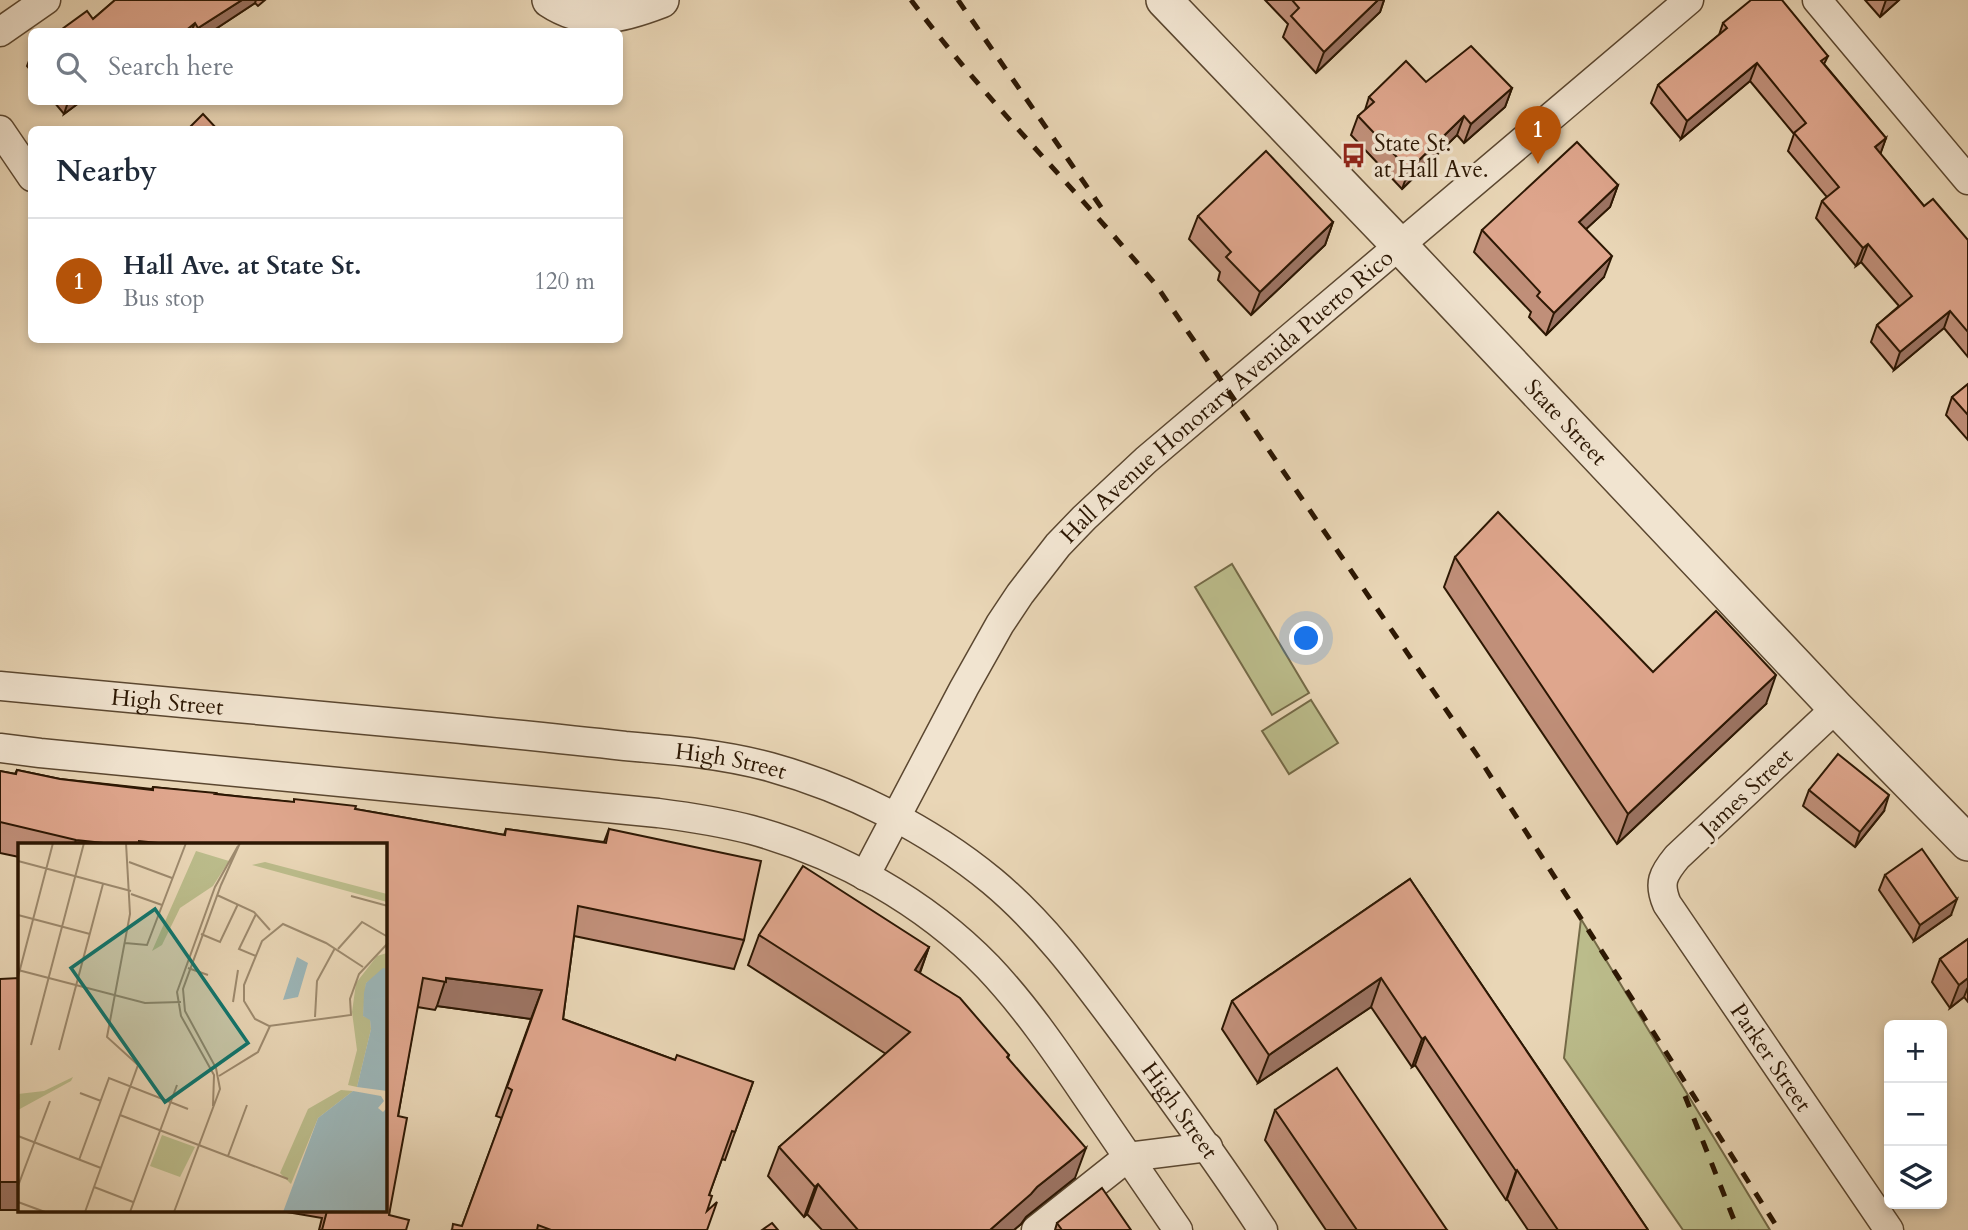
<!DOCTYPE html>
<html lang="en">
<head>
<meta charset="utf-8">
<style>
	:root { --surface:#fff; --page:#f6f6f7; --text:#1f2937; --muted:#747a83; --line:#e0e1e3; --accent:#b45309 }
	body { margin:0; font-family:Cardo,serif; background:var(--page); color:var(--text) }
	.controls { position:absolute; right:21px; bottom:21px; display:grid; overflow:hidden; border-radius:10px; box-shadow:0 4px 10px #0003 }
	.controls button { width:63px; height:63px; display:grid; place-items:center; padding:0; border:0; border-bottom:2px solid var(--line); background:var(--surface); color:var(--text); font:35px sans-serif }
	.you { position:absolute; left:1307px; top:639px; width:24px; height:24px; margin:-18px; border:5px solid #fff; border-radius:50%; background:#1a73e8; box-shadow:0 0 0 10px #1a73e833 }
	.badge { display:grid; place-items:center; width:46px; height:46px; border-radius:50%; background:var(--accent); color:#fff; font-size:23px; font-weight:700 }
	.pin { position:absolute; translate:-50% -58px; filter:drop-shadow(0 2px 4px #0008) }
	.pin::after { content:''; position:absolute; top:37px; width:24px; height:21px; background:inherit; clip-path:polygon(0 0,100% 0,50% 100%) }
	.list { margin:0; padding:0; list-style:none }
	h2 { display:flex; justify-content:space-between; align-items:center; height:91px; margin:0; padding:0 28px; font-size:30px }
	h2 small { font-size:23px; font-weight:400; color:var(--muted) }
	.list li { display:grid; grid-template-columns:46px 1fr auto; gap:21px; align-items:center; box-sizing:border-box; height:126px; padding:0 28px; border-top:2px solid var(--line) }
	.list b { display:block; font-size:26px; white-space:nowrap }
	.list p { margin:0; font-size:23px; white-space:nowrap; color:var(--muted) }
	.list em { font-size:23px; font-style:normal; color:var(--muted) }
	.icon { flex:none; width:38px; height:38px; fill:none; stroke:currentColor; stroke-width:2; stroke-linecap:round; stroke-linejoin:round }
	.map { position:relative; flex:none; width:1968px; height:1230px; overflow:hidden }
	.search { position:absolute; background:var(--surface); box-shadow:0 4px 10px #0003; left:28px; top:28px; width:595px; height:77px; display:flex; align-items:center; gap:18px; box-sizing:border-box; padding:0 24px; border-radius:10px; color:var(--muted); font-size:26px }
	.panel { position:absolute; background:var(--surface); box-shadow:0 4px 10px #0003; left:28px; top:126px; width:595px; height:217px; border-radius:10px }
	.map>svg:first-child { display:block }
	.green { fill:#bbbc8b; stroke:#746a47; stroke-width:2 }
	.lines { fill:none; stroke-linecap:round; stroke-linejoin:round }
	.minor-casing { stroke:#5b4730; stroke-width:31 }
	.tertiary-casing { stroke:#5b4730; stroke-width:38 }
	.minor { stroke:#f1e4d0; stroke-width:28 }
	.tertiary { stroke:#f1e4d0; stroke-width:35 }
	.rail { stroke:#2c1703; stroke-width:5; stroke-dasharray:12 12; stroke-linecap:butt }
	.wall { fill:#c08f79; stroke:#2c1703; stroke-width:2 }
	.shaded-wall { fill:#9c7463; stroke:#2c1703; stroke-width:2 }
	.building { fill:#dfa68d; stroke:#2c1703; stroke-width:2 }
	.labels { text-anchor:middle; stroke-width:7; stroke-linejoin:round; paint-order:stroke }
	.poi-label { font-size:23px; fill:#2c1703; stroke:#f1e4d0; text-anchor:start }
	.street-label { font-size:23px; fill:#2c1703; stroke:#f1e4d0 }
	.inset-road { fill:none; stroke:#9d8a6e; stroke-width:2 }
	.view { fill:#0f766e; fill-opacity:0.15; stroke:#0f766e; stroke-width:3.5 }
	.inset-edge { fill:none; stroke:#2c1703; stroke-width:3.5 }
</style>
</head>
<body>
<div class="map">
<svg width="1968" height="1230" viewBox="0 0 1968 1230">
	<rect width="100%" height="100%" fill="#e9d6b6"/>
	<filter id="stains"><feTurbulence type="fractalNoise" baseFrequency=".00286" numOctaves="4"/><feColorMatrix values="0 0 0 0 .2 0 0 0 0 .09 0 0 0 0 .02 0 0 0 .5 -.17"/></filter>
	<radialGradient id="worn" r=".72"><stop offset=".6" stop-color="#630" stop-opacity="0"/><stop offset="1" stop-color="#630" stop-opacity=".3"/></radialGradient>
	<g class="green">
		<path d="M1232 564 1309 693 1272 715 1195 587Z"/>
		<path d="M1311 700 1338 743 1289 774 1262 731Z"/>
		<path d="M1581 919 1770 1230H1683L1564 1058Z"/>
	</g>
	<g class="lines">
		<defs>
			<g id="minor">
				<path d="M1817 0 1968 180"/>
				<path d="M0 32 46 0"/>
				<path d="M0 130 32 177"/>
				<path id="s1" d="M0 686C147 700 294 713 441 727 502 733 563 739 625 746 673 750 723 754 770 767 849 789 929 829 992 881 1046 926 1086 982 1127 1037 1174 1101 1220 1164 1263 1230"/>
				<path id="s2" d="M1836 708 1677 857C1663 874 1658 883 1667 904L1889 1230"/>
				<path d="M0 748 40 753 658 813C689 817 721 822 752 830 839 854 925 902 988 967 1025 1006 1055 1050 1085 1094 1116 1139 1147 1185 1178 1230"/>
				<path id="s3" d="M865 876 964 688 1000 624 1020 594 1058 545 1084 518 1146 460 1689 0"/>
				<path d="M1036 1230 1128 1157 1208 1147"/>
			</g>
			<g id="tertiary">
				<path d="M550 0C588 25 622 15 661 0"/>
				<path id="s4" d="M1164 0 1400 246 1836 708 1968 843"/>
			</g>
		</defs>
		<use href="#minor" class="minor-casing"/>
		<use href="#tertiary" class="tertiary-casing"/>
		<use href="#minor" class="minor"/>
		<use href="#tertiary" class="tertiary"/>
		<g class="rail">
			<path d="M911 0C986 101 1076 189 1156 285L1479 758 1779 1230"/>
			<path d="M958 0 1103 210"/>
			<path d="M1685 1096 1738 1230"/>
		</g>
	</g>
	<g class="wall">
		<path d="M115 0H265L258 6 255 3 211 32H58L93 19Z"/>
		<path d="M1265 0H1384L1380 12 1316 73 1283 37 1288 24Z"/>
		<path d="M1865 0H1899L1880 17Z"/>
		<path d="M1723 23 1828 56 1824 64 1886 138 1880 154 1924 206 1968 240V357L1944 328 1894 370 1871 342 1877 325 1899 306 1861 262 1856 266 1816 218 1822 201 1827 197 1788 151 1794 134 1750 81 1681 139 1651 103 1658 85 1719 35Z"/>
		<path d="M32 53V72L27 66Z"/>
		<path d="M1426 82 1512 88 1505 107 1464 143 1457 135 1402 189 1351 135 1358 116 1365 110 1369 97Z"/>
		<path d="M54 102H80L64 114Z"/>
		<path d="M1618 185 1610 207 1586 229 1604 277 1546 335 1529 317 1531 312 1474 252 1482 230Z"/>
		<path d="M1198 216 1333 222 1325 245 1251 315 1218 280 1220 272 1189 239Z"/>
		<path d="M1968 384V440L1946 415 1952 397Z"/>
		<path d="M1455 557 1653 672 1766 704 1617 844 1444 587Z"/>
		<path d="M17 770 60 779 152 789 153 787 355 809 504 835 506 829 604 842 609 829 744 940 734 969 574 936 563 1019 675 1060 753 1082 725 1160 722 1159 709 1195 707 1211V1230H451L462 1226 502 1118 496 1116 531 1019 437 1006 435 1010 417 1007 398 1116 389 1215 406 1230H319L322 1218 281 1211H385V845H19V857L0 853V771L15 774Z"/>
		<path d="M1809 790 1884 811 1855 847 1803 806Z"/>
		<path d="M1885 875 1951 915 1914 941 1879 890Z"/>
		<path d="M1410 879 1648 1230H1528L1507 1199 1506 1200 1415 1065 1412 1067 1371 1007 1258 1083 1222 1029 1232 1001Z"/>
		<path d="M759 935 929 947 920 973 1009 1055 1008 1058 1075 1178 1026 1217 1021 1224 1014 1230H822L807 1214 804 1217 768 1176 779 1147 886 1054 748 965Z"/>
		<path d="M1968 939V1002L1964 997 1950 1008 1932 982 1940 959Z"/>
		<path d="M1275 1110 1447 1230H1326L1265 1140Z"/>
		<path d="M1057 1223 1131 1230H1055Z"/>
	</g>
	<g class="shaded-wall">
		<path d="M242 0H256L255 3 211 32H197L198 28Z"/>
		<path d="M1378 0H1384L1380 12 1316 73 1324 52Z"/>
		<path d="M1886 0H1899L1880 17Z"/>
		<path d="M195 23 191 32H184Z"/>
		<path d="M1757 63 1750 81 1681 139 1687 121Z"/>
		<path d="M1512 88 1505 107 1464 143 1471 124Z"/>
		<path d="M68 102H80L64 114Z"/>
		<path d="M1464 116 1457 135 1402 189 1409 170Z"/>
		<path d="M1886 138 1880 155 1875 147Z"/>
		<path d="M1618 185 1610 207 1571 243 1579 222Z"/>
		<path d="M1333 222 1325 245 1251 315 1260 292Z"/>
		<path d="M1868 244 1861 262 1856 266 1863 248Z"/>
		<path d="M1612 256 1604 277 1546 335 1554 313Z"/>
		<path d="M1950 311 1944 328 1894 370 1900 352Z"/>
		<path d="M1776 675 1766 704 1617 844 1628 814Z"/>
		<path d="M1889 795 1884 811 1855 847 1860 832Z"/>
		<path d="M76 840 122 845H74Z"/>
		<path d="M139 841 179 845H138Z"/>
		<path d="M1957 899 1951 915 1914 941 1920 925Z"/>
		<path d="M929 947 918 977 915 970Z"/>
		<path d="M446 978 542 990 531 1019 437 1006Z"/>
		<path d="M1381 978 1371 1007 1258 1083 1269 1055Z"/>
		<path d="M1968 978V987L1964 997 1950 1008 1959 985Z"/>
		<path d="M1425 1037 1415 1065 1412 1067 1422 1039Z"/>
		<path d="M1086 1148 1075 1178 1026 1217 1021 1224 1014 1230H990L1037 1187Z"/>
		<path d="M1517 1170 1507 1199 1506 1200 1516 1171Z"/>
		<rect x="0" y="1182" width="19" height="28"/>
		<path d="M818 1184 807 1214 804 1217 815 1187Z"/>
	</g>
	<g class="building">
		<path d="M115 0H242L198 28 195 23 184 32H58L87 11 93 19Z"/>
		<path d="M1292 0H1378L1324 52 1291 16 1299 8Z"/>
		<path d="M1751 0H1782L1828 56 1821 61 1886 138 1875 147 1924 206 1933 199 1968 240V332L1950 311 1900 352 1877 325 1912 296 1868 244 1863 248 1822 201 1839 187 1794 133 1806 123 1757 63 1687 121 1658 85 1727 28 1723 23Z"/>
		<path d="M1471 46 1512 88 1471 124 1464 116 1409 170 1358 116 1374 102 1369 97 1406 61 1426 82Z"/>
		<path d="M203 114 218 130H187Z"/>
		<path d="M1577 142 1618 185 1579 222 1612 256 1554 313 1537 296 1540 292 1482 230Z"/>
		<path d="M1266 151 1333 222 1260 292 1226 257 1231 252 1198 216Z"/>
		<path d="M1968 384V415L1952 397Z"/>
		<path d="M1498 512 1653 672 1716 611 1776 675 1628 814 1455 557Z"/>
		<path d="M1838 754 1889 795 1860 832 1809 790Z"/>
		<path d="M17 770 60 779 153 790V787L216 793 215 794 294 802V799L356 806 355 809 505 835 506 829 606 843 609 829 761 861 744 940 578 906 563 1019 675 1060 677 1055 753 1082 735 1132 732 1131 709 1195 712 1196 707 1211 717 1202 707 1230H551L538 1225 537 1230H452L453 1224 462 1226 512 1090 507 1087 542 990 446 978V982L423 978 398 1116 407 1118 389 1215 409 1220 406 1230H322L327 1211H385V845H179L139 841V845H122L76 840 0 822V771L16 774Z"/>
		<path d="M1922 849 1957 899 1920 925 1885 875Z"/>
		<path d="M803 866 929 947 915 970 960 998 1009 1055 1007 1057 1086 1148 1037 1187 1031 1194 990 1230H858L818 1184 815 1187 779 1147 910 1032 759 935Z"/>
		<path d="M1410 879 1648 1230H1558L1517 1170 1516 1171 1425 1037 1422 1039 1381 978 1269 1055 1232 1001Z"/>
		<path d="M1968 939V978L1959 985 1940 959Z"/>
		<path d="M19 978V1182H0V979Z"/>
		<path d="M1337 1068 1447 1230H1357L1275 1110Z"/>
		<path d="M1102 1188 1131 1230H1062L1057 1223Z"/>
		<path d="M772 1223 778 1230H762Z"/>
	</g>
	<defs>
		<symbol id="bus-bare" viewBox="-9 -9 18 18"><path d="M-5-6H5V4H4V6H2V4H-2V6H-4V4H-5ZM-3.5-4V0h7V-4ZM-3.5 1.2v1.5H-2V1.2ZM2 1.2v1.5H3.5V1.2Z" fill="#8f2418" stroke="#f1e4d0" stroke-width="2.5" paint-order="stroke"/></symbol>
	</defs>
	<g fill-rule="evenodd">
		<use href="#bus-bare" x="1336" y="138" width="35" height="35"/>
	</g>
	<g class="labels">
		<g class="poi-label">
			<text x="1374" y="151">State St.<tspan x="1374" dy="26">at Hall Ave.</tspan></text>
		</g>
		<g class="street-label">
			<text dy="8" stroke="none"><textPath href="#s3" startOffset="609">Hall Avenue Honorary Avenida Puerto Rico</textPath></text>
			<text dy="8" stroke="none"><textPath href="#s4" startOffset="583">State Street</textPath></text>
			<text dy="8" stroke="none"><textPath href="#s1" startOffset="168">High Street</textPath></text>
			<text dy="8" stroke="none"><textPath href="#s1" startOffset="735">High Street</textPath></text>
			<text transform="translate(1746 792) rotate(-43)" y="8">James Street</text>
			<text dy="8" stroke="none"><textPath href="#s2" startOffset="455">Parker Street</textPath></text>
			<text dy="8" stroke="none"><textPath href="#s1" startOffset="1323">High Street</textPath></text>
		</g>
	</g>
	<g transform="translate(18 843)">
		<rect width="369" height="369" fill="#e9d6b6"/>
		<path d="M178 8 211 18 195 43 162 65 144 102 134 108ZM247 19 369 51V59L234 22ZM369 110V126L348 140 345 173 352 176 353 186 339 244 330 242 339 207 334 169 338 140 359 113ZM55 234 53 238 0 267V251L26 248ZM323 247 335 248 300 275 273 341 262 330 290 266ZM144 292 177 304 162 334 132 323Z" fill="#bbbc8b"/>
		<path d="M279 114 290 120 280 154 265 157ZM365 125 370 126 369 248 339 244 353 186 352 177 345 173 346 150 348 140ZM335 248 363 253 366 258 360 265 365 269 369 265V369H265L300 275Z" fill="#9cb6b8"/>
		<path class="inset-road" d="M0 18 113 48M111 19 154 35M113 51 144 62M199 52 236 69 252 87M333 53 370 63M0 72 72 91M183 91 202 99 220 61M107 100 129 102 168 0M320 106 344 79 370 94M238 113 221 106 238 71M345 124 308 100 265 81 244 98 226 142V158L237 176 251 183 333 172 332 156 341 131 370 100M170 125 190 132M0 127 127 160 163 159M0 134 35 0M215 159 220 127M297 174 299 138 317 105M13 202 66 0M41 207 85 41M201 233 240 209 252 183M62 250 83 258M195 263 196 232 163 173 159 149 197 44 220 3M102 272 270 336M0 293 83 325M210 313 229 262M61 317 91 235 170 266M0 343 32 258M76 344 115 359M0 359 27 369M67 369 120 222 89 194 112 71 108 0M112 369 159 242M156 369 202 246 198 225 167 168 165 146 203 42 222 0"/>
		<path class="view" d="M137 66 230 200 147 259 53 125Z"/>
		<rect width="369" height="369" class="inset-edge"/>
	</g>
	<rect width="100%" height="100%" filter="url(#stains)"/>
	<rect width="100%" height="100%" fill="url(#worn)"/>
</svg>
<div class="controls">
<button>+</button>
<button>−</button>
<button><svg class="icon" aria-label="layers" viewBox="0 0 24 24"><path d="M12 4l9 5-9 5-9-5zM3 14l9 5 9-5"/></svg></button>
</div>
<div class="you"></div>
<div class="pin badge" style="left:1538px;top:164px">1</div>
<div class="search"><svg class="icon" aria-label="search" viewBox="0 0 24 24"><circle cx="10" cy="10" r="6"/><path d="M15 15l6 6"/></svg>Search here</div>
<section class="panel">
<h2>Nearby<small></small></h2>
<ul class="list">
<li><span class="badge">1</span><div><b>Hall Ave. at State St.</b><p>Bus stop</p></div><em>120 m</em></li>
</ul>
</section>
</div>
</body>
</html>
